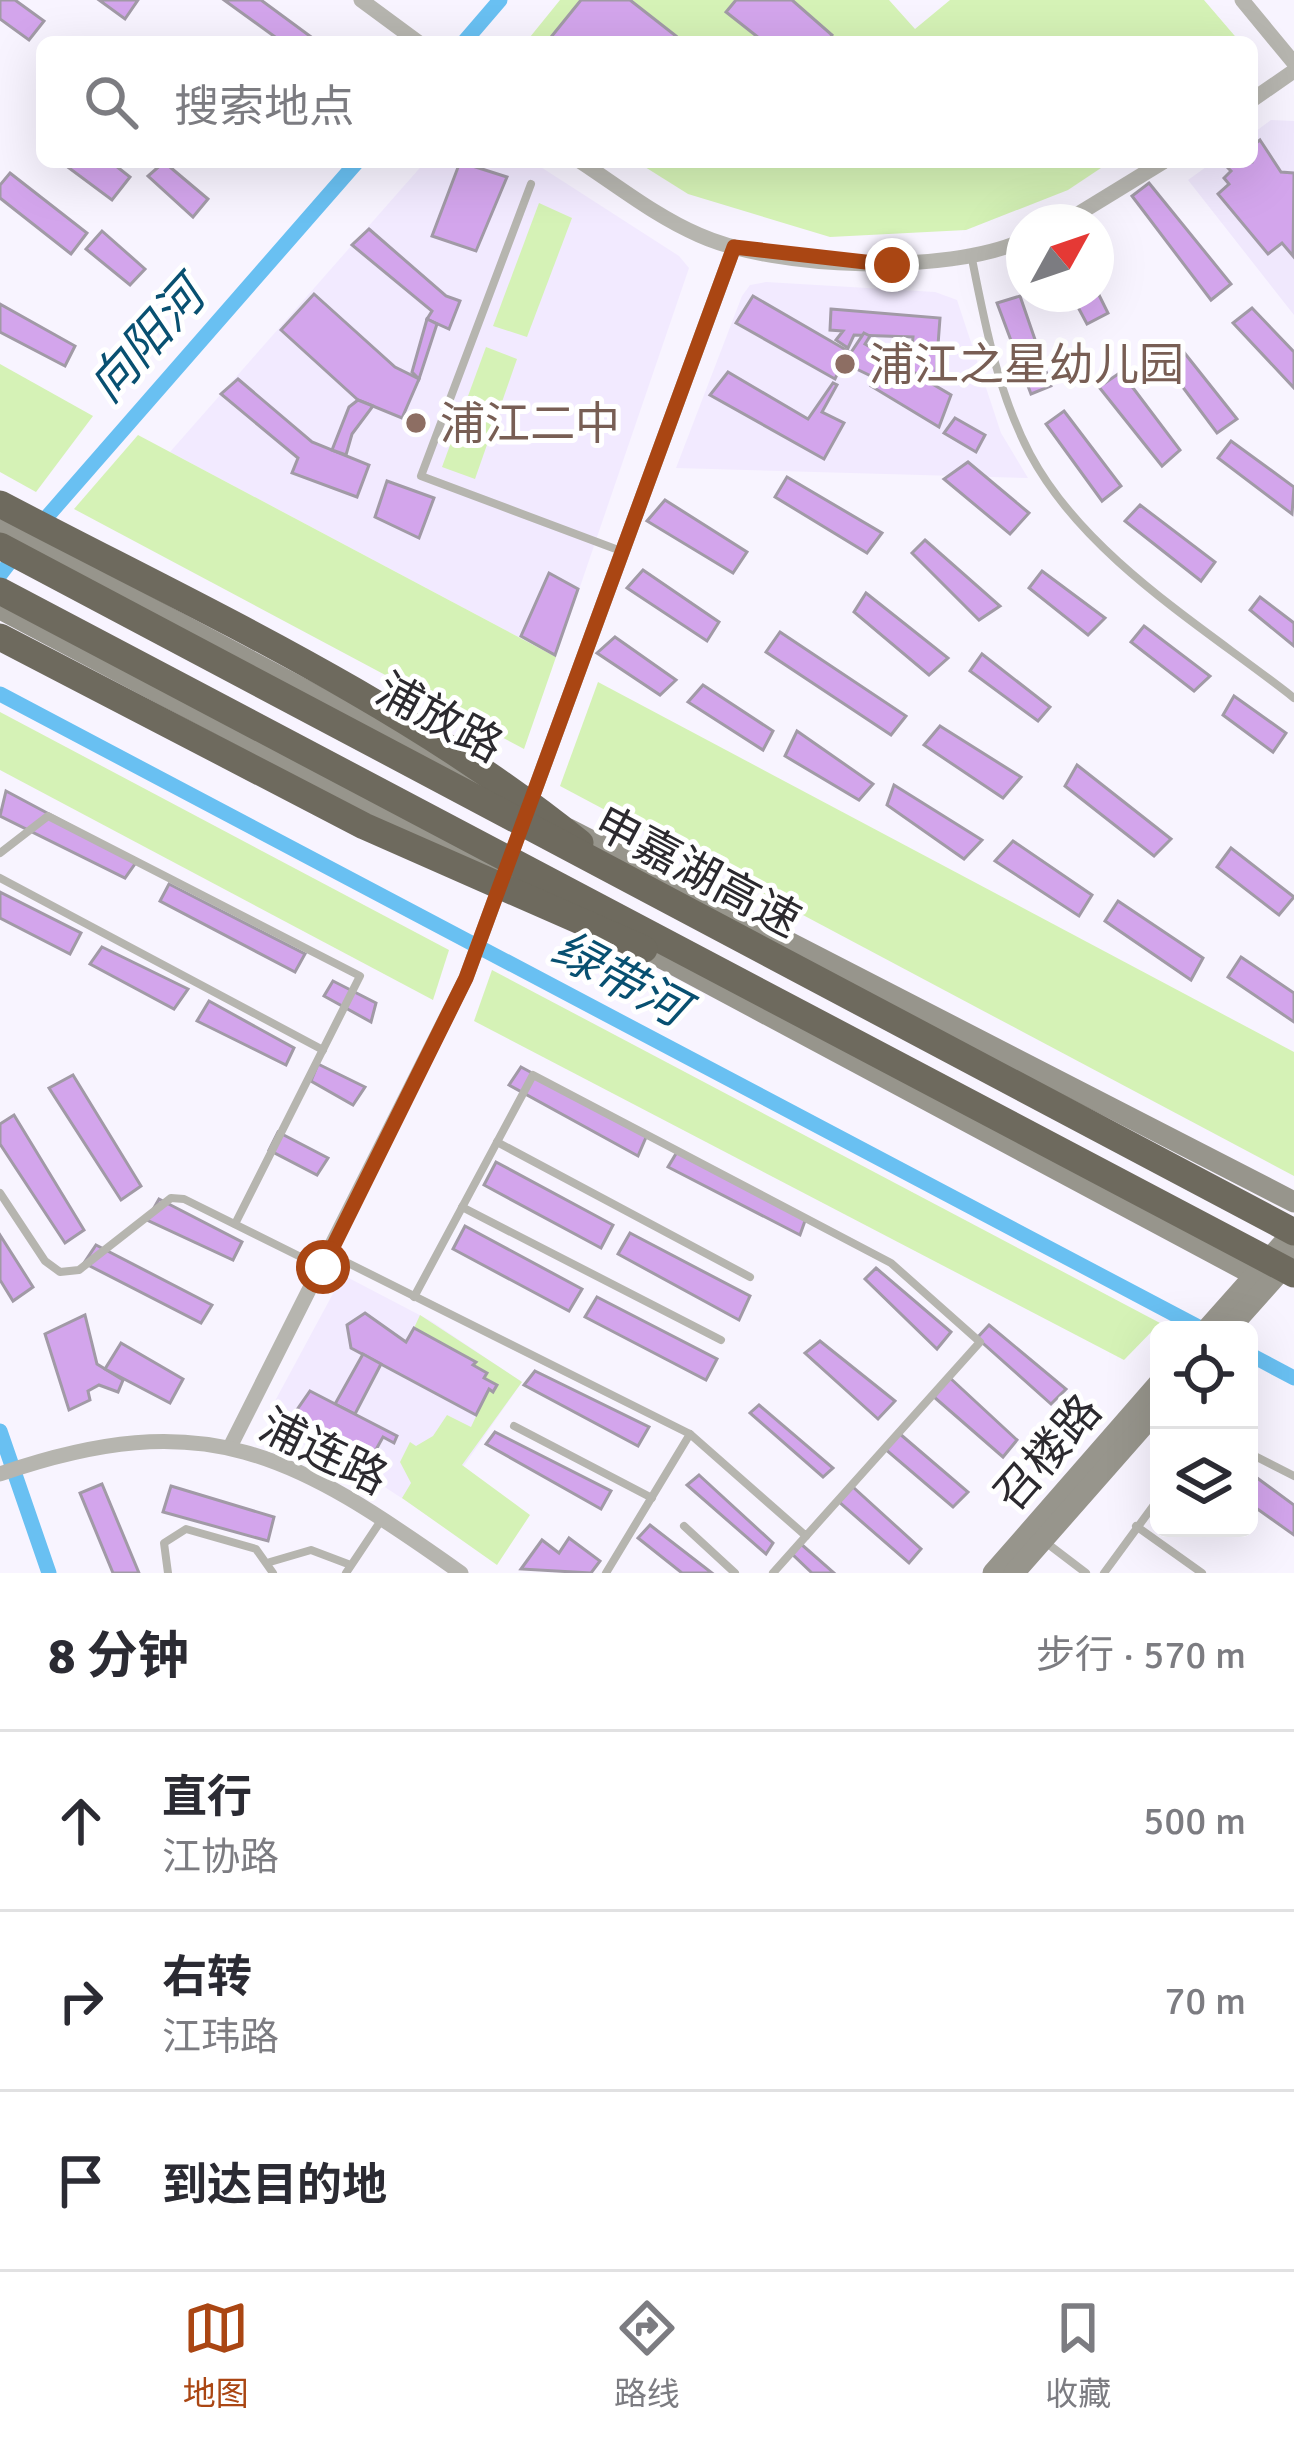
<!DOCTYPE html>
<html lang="zh">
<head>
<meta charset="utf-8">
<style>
	:root { --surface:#fff; --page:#f7f7f7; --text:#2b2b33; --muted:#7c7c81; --line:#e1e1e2; --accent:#aa4613 }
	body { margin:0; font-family:Signika,"Noto Sans SC",sans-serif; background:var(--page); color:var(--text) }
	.controls { position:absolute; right:36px; bottom:36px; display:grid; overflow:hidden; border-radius:18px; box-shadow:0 12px 48px #0002 }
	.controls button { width:108px; height:108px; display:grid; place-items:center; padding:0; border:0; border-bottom:3px solid var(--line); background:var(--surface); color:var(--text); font:60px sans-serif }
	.compass { position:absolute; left:1006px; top:204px; width:108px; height:108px; border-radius:50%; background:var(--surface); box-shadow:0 12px 48px #0002; rotate:50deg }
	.stop { position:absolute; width:36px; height:36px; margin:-27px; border:9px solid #aa4613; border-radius:50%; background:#fff }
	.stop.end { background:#aa4613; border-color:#fff; box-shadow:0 3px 12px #0008 }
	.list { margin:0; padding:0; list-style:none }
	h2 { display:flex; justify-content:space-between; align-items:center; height:156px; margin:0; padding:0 48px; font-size:51px }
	h2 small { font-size:39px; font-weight:400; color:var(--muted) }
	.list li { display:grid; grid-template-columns:78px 1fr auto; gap:36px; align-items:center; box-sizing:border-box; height:180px; padding:0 48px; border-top:3px solid var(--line) }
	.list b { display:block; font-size:45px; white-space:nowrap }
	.list p { margin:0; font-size:39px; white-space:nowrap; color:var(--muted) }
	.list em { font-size:39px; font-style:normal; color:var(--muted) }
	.icon { flex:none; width:66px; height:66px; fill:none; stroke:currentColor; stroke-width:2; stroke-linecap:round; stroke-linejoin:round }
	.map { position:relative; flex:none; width:1294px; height:1573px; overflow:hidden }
	.search { position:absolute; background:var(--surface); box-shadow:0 12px 48px #0002; left:36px; right:36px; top:36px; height:132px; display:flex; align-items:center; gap:30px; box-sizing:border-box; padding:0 42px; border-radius:18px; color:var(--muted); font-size:45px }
	.sheet { height:696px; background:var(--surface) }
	nav { display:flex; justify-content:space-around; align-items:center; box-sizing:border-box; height:168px; border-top:3px solid var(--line); background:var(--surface); font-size:33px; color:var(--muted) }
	nav a { display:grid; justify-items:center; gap:6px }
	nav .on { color:var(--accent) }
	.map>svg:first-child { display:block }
	.commercial { fill:#f0e8fd }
	.built { fill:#f2eaff }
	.green { fill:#d5f2b6 }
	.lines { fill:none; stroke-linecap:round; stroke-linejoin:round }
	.canal { stroke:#69c0f2; stroke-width:15 }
	.building { fill:#d3a5ec; stroke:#a19aa6; stroke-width:3 }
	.lane { stroke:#b6b5af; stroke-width:8 }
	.street { stroke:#b6b5af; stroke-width:15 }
	.secondary { stroke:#97958c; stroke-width:21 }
	.highway-bridge { stroke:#6e6a5e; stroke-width:27 }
	.route { stroke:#aa4613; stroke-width:15 }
	.education-dot { fill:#8d6e63; stroke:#fff; stroke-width:4.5 }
	.labels { text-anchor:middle; stroke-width:10; stroke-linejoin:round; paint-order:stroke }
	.education-label { font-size:45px; fill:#785e54; stroke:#fff; text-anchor:start }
	.street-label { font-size:45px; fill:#2c2a2f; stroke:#fff }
	.water-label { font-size:48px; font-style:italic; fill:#085071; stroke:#fff }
</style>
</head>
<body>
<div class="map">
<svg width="1294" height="1573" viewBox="0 0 1294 1573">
	<rect width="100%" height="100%" fill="#f8f4ff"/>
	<path class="commercial" d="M1271 120 1294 121V315L1188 180 1213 162H1252V134Z"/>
	<g class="built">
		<path d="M425 162H533L679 256 689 268 556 657 170 452Z"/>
		<path d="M766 282 935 292 957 300 1001 433 1028 478 676 468 742 296 750 285Z"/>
		<path d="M343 1275 431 1321 522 1382 429 1516 345 1461 288 1438 278 1425 275 1401Z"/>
	</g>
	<g class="green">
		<path d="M560 0H889L915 29 950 0H1204L1240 42H526Z"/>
		<path d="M637 162H1110L1068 190 966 230 830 237 688 194Z"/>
		<path d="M539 203 572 218 527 337 493 326Z"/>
		<path d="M486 347 517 359 475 479 442 467Z"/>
		<path d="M0 364 93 416 36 492 0 472Z"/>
		<path d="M138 435 556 657 524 749 74 509Z"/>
		<path d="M598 682 1294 1052V1176L560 786Z"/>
		<path d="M0 712 449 950 433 1000 0 770Z"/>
		<path d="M492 970 1160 1323 1124 1360 474 1021Z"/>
		<path d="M420 1315 522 1382 462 1465 530 1515 497 1565 402 1498 411 1483 400 1462 410 1442 416 1446 433 1436 447 1415 471 1427 489 1389 497 1385 484 1378 487 1373 473 1365 475 1361 414 1328Z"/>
	</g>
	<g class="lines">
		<g class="canal">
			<path d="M464 42 500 0"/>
			<path d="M39 526 357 162"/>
			<path d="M0 575 20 549"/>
			<path d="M0 694 1204 1330"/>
			<path d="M1249 1354 1294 1378"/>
			<path d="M0 1431 49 1573"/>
		</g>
	</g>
	<g class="building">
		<path d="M0 0H15L44 21 29 40 0 19Z"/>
		<path d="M99 0H138L125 19Z"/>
		<path d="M224 0H261L318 42H282Z"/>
		<path d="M581 0H630L676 36 671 42H547Z"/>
		<path d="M736 0H792L832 35 827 42H764L726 12Z"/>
		<path d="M1260 140 1281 172 1294 173 1293 256 1282 243 1268 254 1218 194 1229 184 1224 178 1231 171 1227 167 1252 162V146Z"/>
		<path d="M61 162H111L130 177 112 200Z"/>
		<path d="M164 162 208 199 193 217 148 176Z"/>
		<path d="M460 162 507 177 476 251 432 236Z"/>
		<path d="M10 173 87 233 71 254 0 198V185Z"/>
		<path d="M1149 183 1231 284 1211 300 1132 196Z"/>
		<path d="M369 229 446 296 460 301 449 329 427 319 432 311 352 245Z"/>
		<path d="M102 231 145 269 130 285 86 249Z"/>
		<path d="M1096 289 1108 313 1087 324 1071 294H1096Z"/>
		<path d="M314 294 395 367 419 379 402 418 358 400 281 330Z"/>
		<path d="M753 296 848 351 835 379 736 323Z"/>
		<path d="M1020 296 1051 386 1031 394 997 303Z"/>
		<path d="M0 304 75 346 65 366 0 332Z"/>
		<path d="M1252 308 1294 352V388L1233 323Z"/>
		<path d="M831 309 940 318 935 385 910 370 913 337 854 335 848 348 836 340 843 331 830 330Z"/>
		<path d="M427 319 437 324 419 379 412 372Z"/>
		<path d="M864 333 870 336 865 344 951 395 939 427 871 386 875 378 844 363Z"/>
		<path d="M1175 341 1237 419 1217 433 1158 354Z"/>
		<path d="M728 372 808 419 833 383 837 385 822 412 844 423 824 459 710 395Z"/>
		<path d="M1121 372 1180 450 1162 466 1099 387Z"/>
		<path d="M238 379 312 442 369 465 357 497 292 473 298 458 221 394Z"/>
		<path d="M358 400 373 406 352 434 346 455 332 450 349 407Z"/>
		<path d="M1064 411 1121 486 1102 501 1046 424Z"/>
		<path d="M955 418 985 435 976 452 944 433Z"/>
		<path d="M1231 441 1294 487 1292 514 1218 458Z"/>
		<path d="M968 462 1029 513 1010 534 944 479Z"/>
		<path d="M787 477 882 533 867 553 775 497Z"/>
		<path d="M387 481 434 498 419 538 375 517Z"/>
		<path d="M665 500 747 552 733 573 647 521Z"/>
		<path d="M1140 505 1215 562 1201 581 1125 521Z"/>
		<path d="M925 540 1000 606 979 620 912 553Z"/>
		<path d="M643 570 719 622 707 641 627 588Z"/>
		<path d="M1042 571 1105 618 1088 635 1029 588Z"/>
		<path d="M549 573 578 589 555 655 521 636Z"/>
		<path d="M866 593 948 658 929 675 854 612Z"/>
		<path d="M1260 597 1294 623V646L1250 610Z"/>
		<path d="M1144 626 1210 676 1194 691 1131 642Z"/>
		<path d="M780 632 906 716 891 735 766 652Z"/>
		<path d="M615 637 676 680 660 695 597 653Z"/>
		<path d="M982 654 1050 707 1038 721 970 671Z"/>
		<path d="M703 685 773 731 763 750 688 702Z"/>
		<path d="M1234 696 1286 733 1273 752 1223 715Z"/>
		<path d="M940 726 1021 777 1003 798 924 745Z"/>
		<path d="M797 731 873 784 859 800 785 756Z"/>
		<path d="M1077 765 1171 839 1154 856 1065 786Z"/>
		<path d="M894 785 982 840 964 859 887 805Z"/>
		<path d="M6 791 137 861 125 878 0 816Z"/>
		<path d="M1013 841 1092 895 1079 916 995 861Z"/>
		<path d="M1231 848 1294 897 1279 915 1217 867Z"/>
		<path d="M169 884 305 954 295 972 160 901Z"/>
		<path d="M0 892 81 933 70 954 0 918Z"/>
		<path d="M1118 901 1203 958 1191 980 1105 921Z"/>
		<path d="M102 947 188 989 174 1009 90 964Z"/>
		<path d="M1241 957 1294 993V1022L1228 977Z"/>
		<path d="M333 981 376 1003 371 1022 324 996Z"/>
		<path d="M209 1001 294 1048 286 1065 197 1021Z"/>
		<path d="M318 1064 365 1087 353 1105 311 1081Z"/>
		<path d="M521 1067 647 1135 638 1156 509 1085Z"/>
		<path d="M73 1075 141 1186 121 1200 49 1088Z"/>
		<path d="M14 1115 84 1230 65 1243 0 1144V1124Z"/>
		<path d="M278 1132 328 1158 317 1175 269 1150Z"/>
		<path d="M677 1152 806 1218 800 1235 668 1167Z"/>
		<path d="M496 1162 613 1225 601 1248 484 1185Z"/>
		<path d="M159 1199 242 1242 233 1260 147 1220Z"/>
		<path d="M465 1226 582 1289 569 1311 453 1249Z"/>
		<path d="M630 1233 750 1296 739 1320 618 1254Z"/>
		<path d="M0 1235 33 1287 13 1301 0 1280Z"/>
		<path d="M96 1245 212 1305 201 1323 84 1263Z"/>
		<path d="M876 1268 951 1332 937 1349 865 1279Z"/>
		<path d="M597 1297 717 1359 706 1380 585 1317Z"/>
		<path d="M365 1313 406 1342 414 1328 476 1362 473 1365 487 1373 484 1378 497 1385 493 1392 489 1389 476 1415 351 1348 347 1325Z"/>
		<path d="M85 1315 97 1364 123 1380 118 1392 99 1385 88 1391 90 1400 69 1410 45 1334Z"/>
		<path d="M989 1325 1066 1389 1051 1404 977 1338Z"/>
		<path d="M820 1341 895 1401 878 1419 805 1353Z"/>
		<path d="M121 1343 183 1379 170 1403 105 1369Z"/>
		<path d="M363 1354 381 1364 355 1414 335 1404Z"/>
		<path d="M535 1371 649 1427 638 1446 524 1385Z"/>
		<path d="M949 1377 1017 1440 1003 1457 934 1397Z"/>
		<path d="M310 1391 397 1436 394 1443 383 1437 373 1455 307 1426 294 1414Z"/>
		<path d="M759 1405 833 1468 823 1477 750 1413Z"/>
		<path d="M495 1432 611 1491 601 1509 486 1444Z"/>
		<path d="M900 1434 968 1492 953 1507 885 1449Z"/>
		<path d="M1249 1472 1294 1505V1535L1249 1503Z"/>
		<path d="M699 1475 773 1543 766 1554 687 1485Z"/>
		<path d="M102 1484 139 1573H113L80 1493Z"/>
		<path d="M171 1486 274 1517 268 1541 163 1512Z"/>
		<path d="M853 1487 921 1549 909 1563 839 1502Z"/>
		<path d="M650 1525 712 1573H682L638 1538Z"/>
		<path d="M569 1538 600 1561 591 1573 521 1569 542 1540 559 1553Z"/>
		<path d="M801 1544 834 1573H812L791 1553Z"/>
	</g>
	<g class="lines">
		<g class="lane">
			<path d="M531 184 421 476 621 551"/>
			<path d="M972 259C985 325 998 393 1030 454 1085 557 1204 627 1294 698"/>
			<path d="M0 853 48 816 360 976 235 1224"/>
			<path d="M0 878 323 1050"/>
			<path d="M497 1142 750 1277"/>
			<path d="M0 1193 45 1261 60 1272 79 1270 171 1198 184 1199 321 1267"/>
			<path d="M462 1207 721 1340"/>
			<path d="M330 1254 690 1434 606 1573"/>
			<path d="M414 1297 533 1075 891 1263 980 1342 806 1536 690 1434"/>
			<path d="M514 1426 652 1498"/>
			<path d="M1249 1453 1294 1476"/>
			<path d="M684 1526 735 1573"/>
			<path d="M1136 1526 1202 1573"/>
			<path d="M1044 1541 1086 1573"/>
			<path d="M270 1562 311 1550 348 1564"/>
			<path d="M168 1573 164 1543 186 1529 256 1549 273 1573"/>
			<path d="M346 1573 382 1519"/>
			<path d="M773 1573 806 1536"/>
			<path d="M1104 1573 1159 1498"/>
		</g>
		<g class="street">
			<path d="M361 0 418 42"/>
			<path d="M1242 0 1294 63"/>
			<path d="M1252 100 1294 71"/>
			<path d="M581 162C619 187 657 217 699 235 777 270 946 275 1024 240"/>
			<path d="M1065 222 1163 162"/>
			<path d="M231 1445 466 978 734 247"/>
			<path d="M0 1474C206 1403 293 1454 461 1573"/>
		</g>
		<g class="secondary">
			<path d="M0 528 482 784"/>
			<path d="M0 609 512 879"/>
			<path d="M569 829 1294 1202"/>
			<path d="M635 944 1269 1283"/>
			<path d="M1206 1330 1294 1231"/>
			<path d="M1228 1330 1294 1256"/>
			<path d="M993 1573 1159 1383"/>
			<path d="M1014 1573 1159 1408"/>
		</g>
		<g class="highway-bridge">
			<path d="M0 504C198 608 406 702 580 843"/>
			<path d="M0 546 1294 1232"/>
			<path d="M0 591 1294 1274"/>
			<path d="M0 637 364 826 644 949"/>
		</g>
	</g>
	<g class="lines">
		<path class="route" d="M323 1267 466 978 734 247 892 265"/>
	</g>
	<g class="education-dot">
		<circle cx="845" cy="364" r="12"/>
		<circle cx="416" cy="423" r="12"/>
	</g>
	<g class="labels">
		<g class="education-label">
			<text x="869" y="380">浦江之星幼儿园</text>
			<text x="440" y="439">浦江二中</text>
		</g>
		<g class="street-label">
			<text transform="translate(440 717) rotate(28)" y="16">浦放路</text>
			<text transform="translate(698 871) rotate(28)" y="16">申嘉湖高速</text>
			<text transform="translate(324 1451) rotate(26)" y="16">浦连路</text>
			<text transform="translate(1047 1452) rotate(-49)" y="16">召楼路</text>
		</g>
		<g class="water-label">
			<text transform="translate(146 340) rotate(-48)" y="17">向阳河</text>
			<text transform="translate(620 978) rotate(28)" y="17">绿带河</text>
		</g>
	</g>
</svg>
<div class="controls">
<button><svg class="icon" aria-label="locate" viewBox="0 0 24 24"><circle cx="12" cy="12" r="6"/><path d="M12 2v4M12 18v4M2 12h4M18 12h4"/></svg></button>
<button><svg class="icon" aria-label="layers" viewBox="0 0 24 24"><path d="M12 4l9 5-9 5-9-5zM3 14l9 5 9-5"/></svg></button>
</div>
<svg class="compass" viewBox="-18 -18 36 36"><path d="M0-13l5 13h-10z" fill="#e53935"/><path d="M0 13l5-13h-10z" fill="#7c7c81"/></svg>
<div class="stop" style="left:323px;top:1267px"></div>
<div class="stop end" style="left:892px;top:265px"></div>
<div class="search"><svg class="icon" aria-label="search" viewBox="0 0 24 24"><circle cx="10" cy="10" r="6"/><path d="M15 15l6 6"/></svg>搜索地点</div>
</div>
<section class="sheet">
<h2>8 分钟<small>步行 · 570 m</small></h2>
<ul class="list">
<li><svg class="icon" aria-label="ahead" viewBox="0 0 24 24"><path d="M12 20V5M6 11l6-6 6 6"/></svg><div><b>直行</b><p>江协路</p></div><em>500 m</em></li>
<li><svg class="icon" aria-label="right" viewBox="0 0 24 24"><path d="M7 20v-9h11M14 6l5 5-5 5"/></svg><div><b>右转</b><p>江玮路</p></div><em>70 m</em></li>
<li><svg class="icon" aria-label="arrive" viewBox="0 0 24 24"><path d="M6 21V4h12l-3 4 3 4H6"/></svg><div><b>到达目的地</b></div></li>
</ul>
</section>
<nav>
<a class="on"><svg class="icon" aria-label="map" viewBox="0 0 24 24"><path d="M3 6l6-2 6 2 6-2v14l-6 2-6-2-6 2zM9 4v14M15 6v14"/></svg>地图</a>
<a><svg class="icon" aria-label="directions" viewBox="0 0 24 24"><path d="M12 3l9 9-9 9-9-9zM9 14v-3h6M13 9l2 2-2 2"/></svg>路线</a>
<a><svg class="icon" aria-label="saved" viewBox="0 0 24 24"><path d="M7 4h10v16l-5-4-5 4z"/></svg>收藏</a>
</nav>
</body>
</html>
